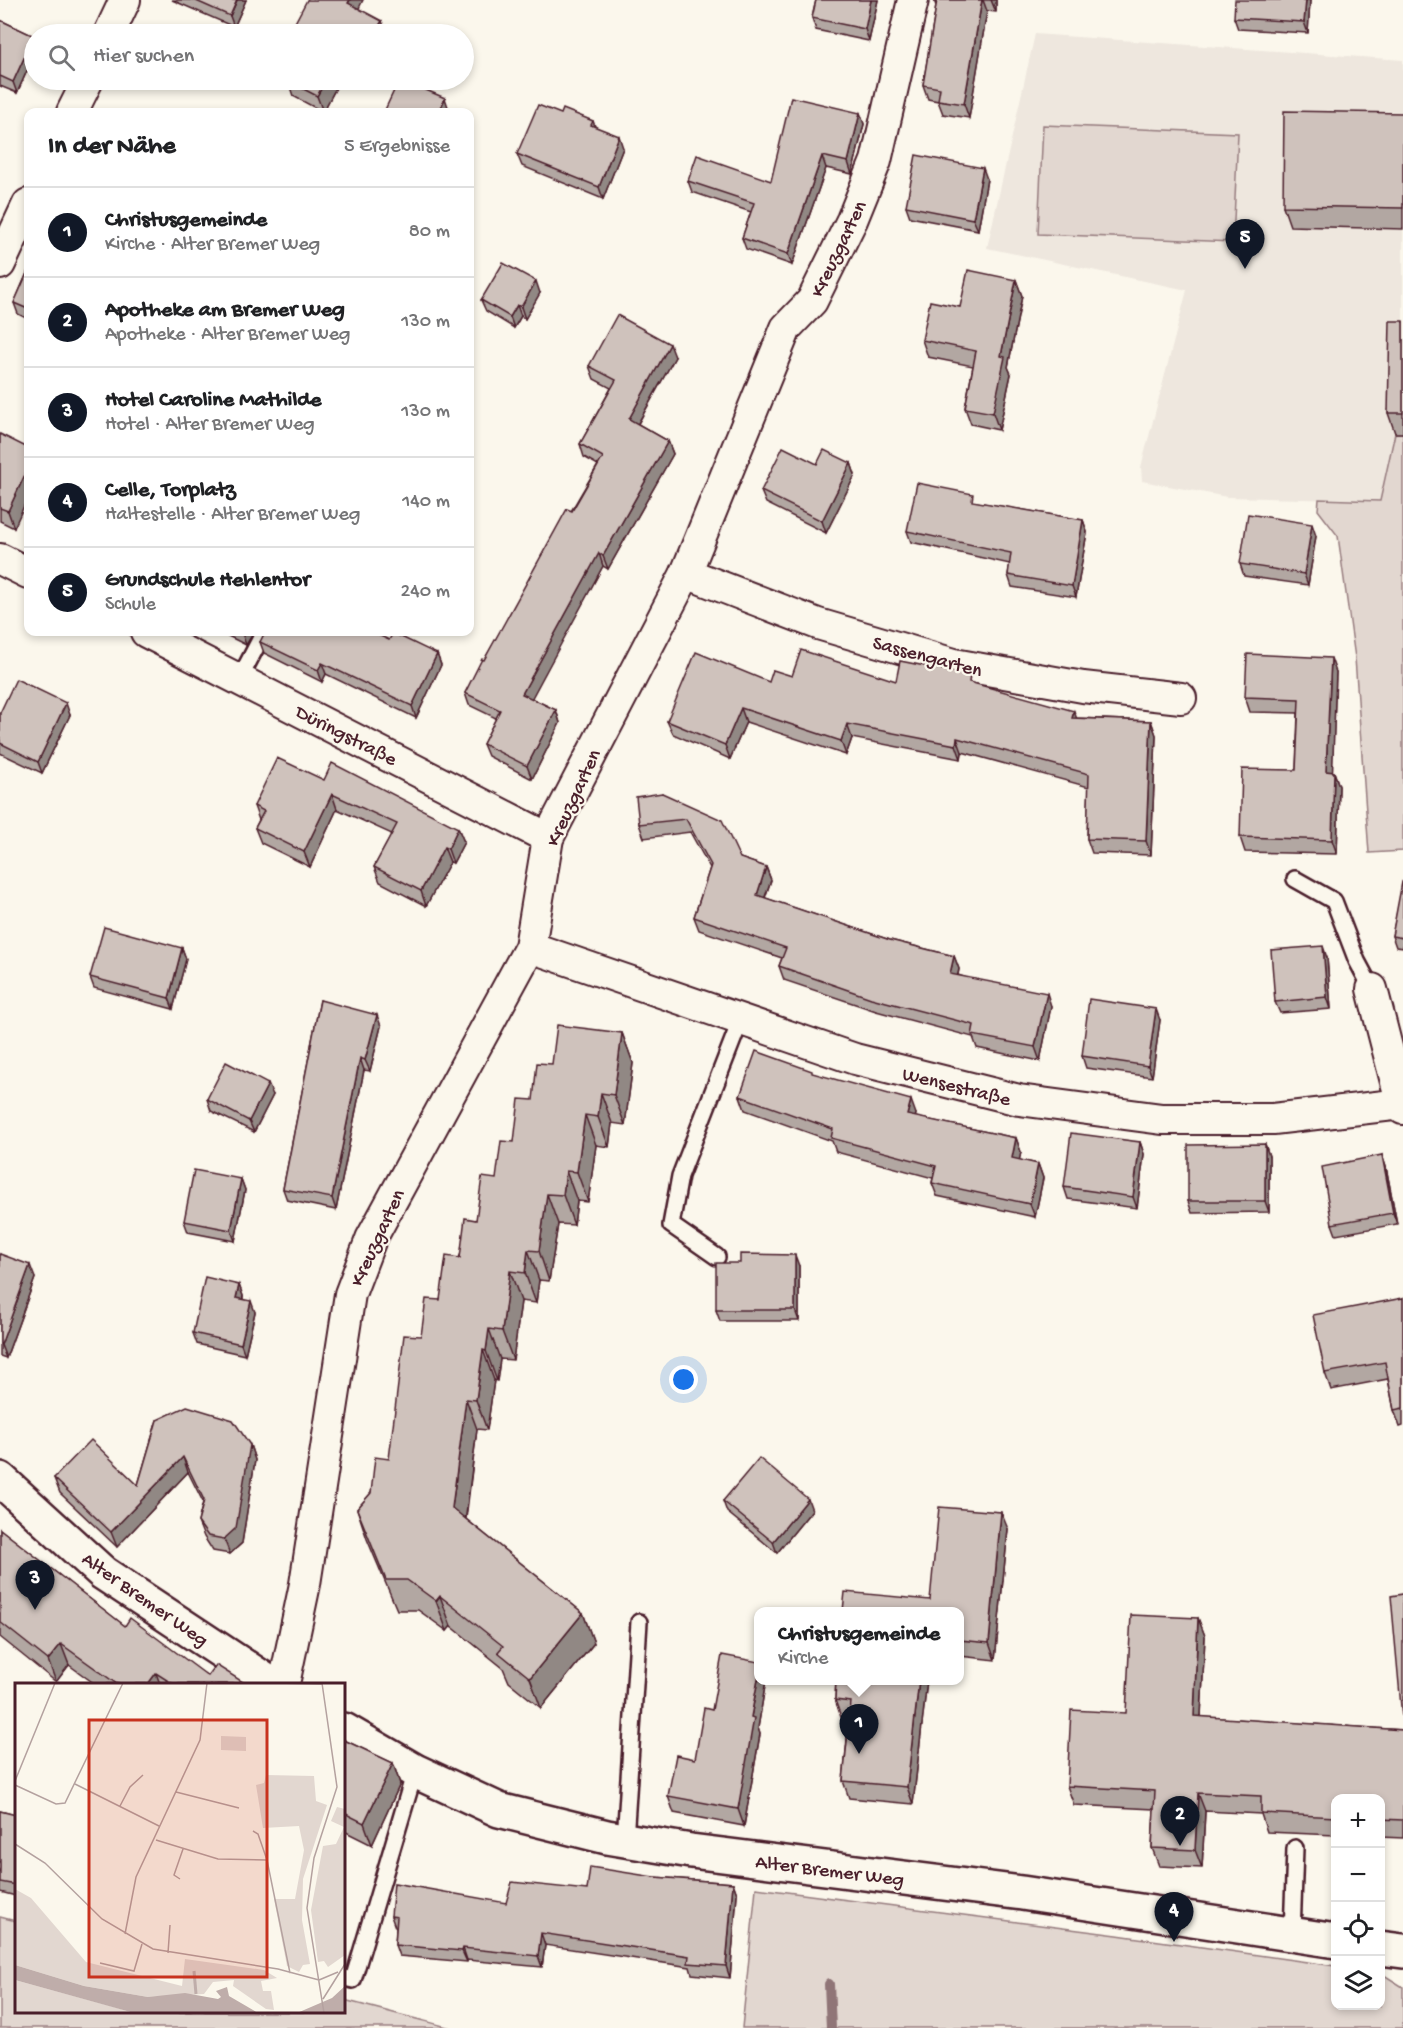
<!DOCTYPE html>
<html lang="de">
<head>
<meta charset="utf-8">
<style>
	:root { --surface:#fff; --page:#f6f6f6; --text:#202124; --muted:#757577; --line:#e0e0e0; --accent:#111827 }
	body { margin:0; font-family:"Gochi Hand",sans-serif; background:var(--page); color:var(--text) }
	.controls { position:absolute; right:18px; bottom:18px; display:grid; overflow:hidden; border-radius:12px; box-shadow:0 3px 9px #0003 }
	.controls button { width:54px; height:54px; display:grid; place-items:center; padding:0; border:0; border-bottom:2px solid var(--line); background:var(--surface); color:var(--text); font:30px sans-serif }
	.you { position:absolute; left:684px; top:1380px; width:21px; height:21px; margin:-15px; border:4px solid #fff; border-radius:50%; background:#1a73e8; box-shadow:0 0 0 9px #1a73e833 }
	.badge { display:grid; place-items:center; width:39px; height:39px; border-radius:50%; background:var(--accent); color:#fff; font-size:20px; font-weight:700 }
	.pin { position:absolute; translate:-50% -50px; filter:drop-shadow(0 2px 3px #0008) }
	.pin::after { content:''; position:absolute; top:32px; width:21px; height:18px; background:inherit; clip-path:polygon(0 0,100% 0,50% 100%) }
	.popup { position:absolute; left:754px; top:1607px; width:210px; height:78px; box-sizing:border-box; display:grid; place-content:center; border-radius:12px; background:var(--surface); filter:drop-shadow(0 2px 4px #0005); font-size:20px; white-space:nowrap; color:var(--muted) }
	.popup b { font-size:22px; color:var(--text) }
	.popup::after { content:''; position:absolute; left:50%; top:100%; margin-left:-12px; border:12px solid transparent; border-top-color:var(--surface) }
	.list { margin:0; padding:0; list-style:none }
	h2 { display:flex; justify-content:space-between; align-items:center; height:78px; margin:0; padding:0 24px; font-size:26px }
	h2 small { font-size:20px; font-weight:400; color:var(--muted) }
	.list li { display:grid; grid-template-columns:39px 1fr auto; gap:18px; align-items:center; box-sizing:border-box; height:90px; padding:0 24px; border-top:2px solid var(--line) }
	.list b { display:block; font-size:22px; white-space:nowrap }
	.list p { margin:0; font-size:20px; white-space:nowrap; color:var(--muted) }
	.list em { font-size:20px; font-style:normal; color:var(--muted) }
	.icon { flex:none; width:33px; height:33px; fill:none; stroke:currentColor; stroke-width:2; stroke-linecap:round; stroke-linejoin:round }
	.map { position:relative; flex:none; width:1403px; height:2028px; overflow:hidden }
	.search { position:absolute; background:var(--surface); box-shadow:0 3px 9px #0003; left:24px; top:24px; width:450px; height:66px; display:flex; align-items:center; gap:15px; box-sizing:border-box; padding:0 21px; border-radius:33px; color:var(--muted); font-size:22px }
	.panel { position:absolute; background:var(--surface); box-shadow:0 3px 9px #0003; left:24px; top:108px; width:450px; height:528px; border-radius:12px }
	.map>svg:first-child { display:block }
	.built { fill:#eee7de }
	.green { fill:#e2d7d0; stroke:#967b7e; stroke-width:1.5 }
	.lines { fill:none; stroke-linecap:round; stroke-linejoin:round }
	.stream { stroke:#907477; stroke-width:10 }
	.service-casing { stroke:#4a1f2b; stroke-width:20 }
	.minor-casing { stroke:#4a1f2b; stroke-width:34 }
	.tertiary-casing { stroke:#4a1f2b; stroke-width:38 }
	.service { stroke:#fbf7ec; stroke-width:15 }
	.minor { stroke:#fbf7ec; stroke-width:30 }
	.tertiary { stroke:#fbf7ec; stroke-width:33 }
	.wall { fill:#b2a7a2; stroke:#4a1f2b; stroke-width:1.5 }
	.shaded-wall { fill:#918884; stroke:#4a1f2b; stroke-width:1.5 }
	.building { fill:#cfc2bc; stroke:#4a1f2b; stroke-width:1.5 }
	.labels { text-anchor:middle; stroke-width:4.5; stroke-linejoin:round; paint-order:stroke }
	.street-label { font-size:20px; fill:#4a1f2b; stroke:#fbf7ec }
	.inset-river { fill:none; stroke:#bfadaa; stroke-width:3 }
	.inset-road { fill:none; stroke:#b4a19f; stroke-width:1.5 }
	.view { fill:#c8321e; fill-opacity:0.15; stroke:#c8321e; stroke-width:3 }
	.inset-edge { fill:none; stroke:#4a1f2b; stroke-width:3 }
</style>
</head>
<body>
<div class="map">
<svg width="1403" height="2028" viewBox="0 0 1403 2028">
	<rect width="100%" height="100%" fill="#fbf7ec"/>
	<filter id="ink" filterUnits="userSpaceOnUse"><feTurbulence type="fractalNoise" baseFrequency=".0167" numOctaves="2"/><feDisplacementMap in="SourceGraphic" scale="12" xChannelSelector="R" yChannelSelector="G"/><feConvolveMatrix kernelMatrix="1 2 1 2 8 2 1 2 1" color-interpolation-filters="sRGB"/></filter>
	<g filter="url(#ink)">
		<path class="built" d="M1035 34 1403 60V433H1395L1380 501 1227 497 1142 481 1141 467 1187 290 987 248Z"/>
		<g class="green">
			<path d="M1043 125 1238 133 1233 242 1038 234Z"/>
			<path d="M1395 433H1403V851L1369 853 1355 658 1338 536 1318 510 1319 499 1380 501Z"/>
			<path d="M756 1888 1117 1935 1335 1966 1336 2006H1380L1381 1973 1403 1987V2028H742Z"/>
			<path d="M0 1917 16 1921V2012H344V2000L451 2028H0Z"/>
		</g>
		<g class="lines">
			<path class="stream" d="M829 1984 831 2028"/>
			<defs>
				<g id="service">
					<path d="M240 678 264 632"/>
					<path d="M1295 879 1334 901 1357 961 1372 989"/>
					<path d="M717 1257 671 1225 680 1176 741 1019"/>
					<path d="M625 1840 639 1622"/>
					<path d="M1292 1934 1295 1848"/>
					<path d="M344 1978 353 1980 415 1771"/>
				</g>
				<g id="minor">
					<path d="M109 34 125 0"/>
					<path d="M72 112 88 80"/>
					<path d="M0 264 28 204"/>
					<path d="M0 559 28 573"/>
					<path d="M686 573 818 624 954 664 1083 687 1181 698"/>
					<path d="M146 632 548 838"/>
					<path d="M530 947 855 1059 1019 1100 1162 1119H1273L1402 1104"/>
					<path d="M1372 989 1403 1109"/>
					<path d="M284 1684 305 1584 350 1294 371 1239 530 947 548 838 686 573 786 328 812 301 852 220 876 161 913 0"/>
				</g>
				<g id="tertiary">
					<path d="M0 1479 103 1573 271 1684"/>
					<path d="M344 1730 415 1771 499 1810 607 1837 691 1851 1022 1893 1336 1941"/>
					<path d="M1380 1948 1403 1951"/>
				</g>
			</defs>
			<use href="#service" class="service-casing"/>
			<use href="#minor" class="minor-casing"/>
			<use href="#tertiary" class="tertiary-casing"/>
			<use href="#service" class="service"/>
			<use href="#minor" class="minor"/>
			<use href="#tertiary" class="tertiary"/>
		</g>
		<g class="wall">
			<path d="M172 0H246L234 27Z"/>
			<path d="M816 0H878L869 41 816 30 812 18Z"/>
			<path d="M934 0H996V12L987 11 969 118 943 114 938 101 928 99 923 85 936 6Z"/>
			<path d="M1310 0 1308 33 1238 29 1234 18Z"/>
			<path d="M0 20 34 36V55L17 93 0 86Z"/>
			<path d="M288 80H340L323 112 293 96 288 81Z"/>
			<path d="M860 113 864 124 852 174 826 168 792 265 746 249 742 238 751 212 692 192 688 181H771Z"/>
			<path d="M1403 113V229L1290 226 1283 206Z"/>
			<path d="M561 114 593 121 595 126 623 148 603 199 522 166 517 154Z"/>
			<path d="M987 179 978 230 910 217 906 206Z"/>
			<path d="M28 271V319L18 314 14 303Z"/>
			<path d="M1016 280 1022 296 1008 367 1011 374 999 430 971 424 965 408 973 366 928 357 922 340 960 307Z"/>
			<path d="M540 293 525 319 521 316 514 328 486 311 481 300Z"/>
			<path d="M1403 321V433H1395L1388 413Z"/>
			<path d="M675 357 638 424 668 441 673 454 608 569 603 566 531 698 556 710 560 723 532 779 488 756 483 744 496 718 469 705 465 693 484 660 598 465 584 457 580 444 611 388 594 379 589 366Z"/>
			<path d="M0 434 14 528 0 521Z"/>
			<path d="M851 463 855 475 826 533 766 503 761 491 817 464Z"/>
			<path d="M976 502 1083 520 1087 532 1076 597 1012 587 1008 575 1010 564 911 542 907 531Z"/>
			<path d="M1316 536 1308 585 1244 576 1240 564Z"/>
			<path d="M220 632H254L246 645Z"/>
			<path d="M389 640 437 654 441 665 416 718 326 674 322 682 264 653 260 642Z"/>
			<path d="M1336 672 1332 772H1334L1339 786 1337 854 1245 852 1240 837 1296 770 1298 713 1250 712 1245 697Z"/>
			<path d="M792 676 896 681 973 683 1077 718 1151 721 1156 735 1151 855 1092 853 1087 839 1089 787 962 752 961 759 852 738 846 755 746 722 730 759 673 734 667 721 769 682Z"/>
			<path d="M0 713 70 715 42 773 0 753Z"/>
			<path d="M324 780 458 828 464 842 453 863 450 862 426 906 380 882 374 867 392 834 337 809 310 867 261 843 255 828 259 820 254 806Z"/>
			<path d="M662 793 740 858 766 867 771 880 765 898 890 940 954 956 959 969 958 975 1051 1006 1040 1061 977 1048 973 1037 876 1011 784 980 779 966 782 958 699 930 694 917 710 868 690 832 644 838 639 824Z"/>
			<path d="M1403 883V948L1396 947 1392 936Z"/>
			<path d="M182 948 186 959 173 1009 94 988 90 977Z"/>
			<path d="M1327 958 1331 1009 1280 1013 1275 1002Z"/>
			<path d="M320 1000 381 1026 370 1071 364 1070 336 1210 287 1200 283 1189Z"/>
			<path d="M1160 1020 1152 1077 1086 1068 1082 1056Z"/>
			<path d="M622 1033 633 1063 625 1125 612 1123 609 1147 596 1145 588 1202 577 1201 574 1225 558 1224 549 1281 539 1280 536 1303 521 1301 513 1360 500 1359 497 1381 494 1380 487 1430 477 1429 466 1519 583 1613 594 1643 541 1708 509 1682 503 1668 451 1626 447 1631 418 1610H397L367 1539 357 1509 371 1493 389 1459 421 1336 440 1300 476 1220 514 1142 533 1100 552 1064Z"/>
			<path d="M814 1074 916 1114 915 1117 1016 1138 1021 1152 1019 1160 1038 1164 1043 1178 1035 1217 937 1196 932 1183 933 1178 836 1152 832 1141 745 1110 740 1096Z"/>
			<path d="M273 1095 254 1132 211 1111 207 1099Z"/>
			<path d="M1140 1142 1144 1154 1137 1208 1068 1199 1064 1187Z"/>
			<path d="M1265 1144 1269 1156V1212L1192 1213 1188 1201Z"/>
			<path d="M1382 1155 1386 1167 1397 1224 1336 1235 1332 1224Z"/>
			<path d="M241 1179 245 1190 235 1241 188 1232 184 1221Z"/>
			<path d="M0 1254 35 1278 6 1358 0 1356Z"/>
			<path d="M799 1266V1321H720L716 1310Z"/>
			<path d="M239 1285 243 1296V1299L255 1312 245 1355 197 1344 193 1333Z"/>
			<path d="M1403 1298V1426L1400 1427 1394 1410 1388 1379 1331 1390 1325 1373Z"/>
			<path d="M157 1420 250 1445 255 1460 242 1543 230 1554 213 1551 204 1537 198 1522 203 1502 188 1472 117 1547 60 1493 54 1478 138 1485Z"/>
			<path d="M723 1501 812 1510 777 1553 727 1512Z"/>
			<path d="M0 1529 125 1626 208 1676 246 1684H95L69 1665 56 1682 0 1637Z"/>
			<path d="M1008 1529 995 1660 960 1656V1611L930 1600Z"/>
			<path d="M1198 1618 1205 1636 1201 1717 1403 1730V1838L1380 1837V1798H1335V1835L1267 1832 1261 1814 1205 1811 1202 1868 1159 1866 1152 1848 1154 1809 1074 1805 1067 1786 1126 1713Z"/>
			<path d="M759 1680H766L758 1728 760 1734 744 1826 674 1813 668 1796 695 1759 712 1710Z"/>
			<path d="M836 1680H927L913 1804 849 1798 843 1781 849 1718 841 1717 835 1700Z"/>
			<path d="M344 1740 393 1763 400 1784 372 1845 344 1831Z"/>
			<path d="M0 1811 16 1815V1896L0 1892Z"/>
			<path d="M654 1877 733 1883 737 1894 730 1978 692 1974 690 1967 545 1945 542 1967 467 1960V1962L399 1956 395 1945 396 1928 395 1927 391 1916 506 1903 587 1890Z"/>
		</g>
		<g class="shaded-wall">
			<path d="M237 0H246L234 27 230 16Z"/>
			<path d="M350 0H363L354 18 348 3Z"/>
			<path d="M871 0H878L869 41 865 29Z"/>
			<path d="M982 0H983L987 11 969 118 964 104Z"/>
			<path d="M991 0H996V12Z"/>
			<path d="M1306 0H1310L1308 33 1304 22Z"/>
			<path d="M382 21 387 34H374Z"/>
			<path d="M34 36V55L17 93 13 82Z"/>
			<path d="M326 80H340L323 112 317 96Z"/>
			<path d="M445 98 449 110 448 112H439Z"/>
			<path d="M860 113 864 124 852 174 848 162Z"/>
			<path d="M619 136 623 148 603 199 599 187Z"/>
			<path d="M822 156 826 168 792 265 788 254Z"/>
			<path d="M983 168 987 179 978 230 973 219Z"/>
			<path d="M1016 280 1022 296 1008 367 1011 374 999 430 993 413 1001 356Z"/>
			<path d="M536 281 540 293 525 319 521 307Z"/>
			<path d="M517 305 521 316 514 328 510 317Z"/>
			<path d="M670 344 675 357 633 432 629 419Z"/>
			<path d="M668 441 673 454 608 569 603 556Z"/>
			<path d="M851 463 855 475 826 533 822 521Z"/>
			<path d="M28 468V497L14 528 8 511Z"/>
			<path d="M1083 520 1087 532 1076 597 1072 586Z"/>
			<path d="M1312 524 1316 536 1308 585 1304 574Z"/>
			<path d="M599 553 603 566 527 707 522 694Z"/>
			<path d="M243 632H254L246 645 242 633Z"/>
			<path d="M437 654 441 665 416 718 412 706Z"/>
			<path d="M1331 658 1336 672 1332 786 1326 771Z"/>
			<path d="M322 663 326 674 322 682 318 670Z"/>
			<path d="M66 703 70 715 42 773 38 762Z"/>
			<path d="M741 708 746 722 730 759 725 745Z"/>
			<path d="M556 710 560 723 532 779 527 766Z"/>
			<path d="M1074 711 1079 725 1072 718Z"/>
			<path d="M1151 721 1156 735 1151 855 1146 841Z"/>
			<path d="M847 724 852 738 846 755 841 741Z"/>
			<path d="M957 738 962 752 961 759 956 745Z"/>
			<path d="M1334 772 1339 786 1337 854 1332 840Z"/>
			<path d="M332 794 337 809 310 867 304 852Z"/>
			<path d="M458 828 464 842 453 863 448 849Z"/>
			<path d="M444 847 450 862 426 906 421 891Z"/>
			<path d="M766 867 771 880 761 908 757 895Z"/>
			<path d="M1323 946 1327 958 1331 1009 1327 997Z"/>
			<path d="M182 948 186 959 173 1009 169 998Z"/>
			<path d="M954 956 959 969 955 987 950 974Z"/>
			<path d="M1047 993 1051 1006 1040 1061 1035 1047Z"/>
			<path d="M1156 1009 1160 1020 1152 1077 1148 1066Z"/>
			<path d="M377 1015 381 1026 370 1071 365 1060Z"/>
			<path d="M622 1033 633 1063 625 1125 614 1095Z"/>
			<path d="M360 1058 364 1070 336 1210 332 1198Z"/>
			<path d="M268 1084 273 1095 254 1132 249 1121Z"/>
			<path d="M601 1093 612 1123 609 1147 598 1117Z"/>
			<path d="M911 1100 916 1114 912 1129 907 1115Z"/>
			<path d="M585 1115 596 1145 588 1202 577 1172Z"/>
			<path d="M1016 1138 1021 1152 1017 1172 1012 1158Z"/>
			<path d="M1140 1142 1144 1154 1137 1208 1133 1197Z"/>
			<path d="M1265 1144 1269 1156V1212L1265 1201Z"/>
			<path d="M1382 1155 1386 1167 1397 1224 1393 1213Z"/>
			<path d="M1038 1164 1043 1178 1035 1217 1030 1204Z"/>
			<path d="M566 1171 577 1201 574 1225 563 1195Z"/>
			<path d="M241 1179 245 1190 235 1241 231 1230Z"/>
			<path d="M547 1194 558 1224 549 1281 539 1251Z"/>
			<path d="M528 1250 539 1280 536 1303 525 1273Z"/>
			<path d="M795 1255 799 1266V1321L795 1310Z"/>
			<path d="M30 1265 35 1278 6 1358 1 1345Z"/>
			<path d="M510 1271 521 1301 513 1360 502 1331Z"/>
			<path d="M239 1285 243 1296 240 1309 236 1298Z"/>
			<path d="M251 1301 255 1312 245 1355 241 1344Z"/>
			<path d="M489 1329 500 1359 497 1381 486 1351Z"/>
			<path d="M483 1350 494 1380 487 1430 476 1400Z"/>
			<path d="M466 1399 477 1429 463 1538 452 1508Z"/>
			<path d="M250 1445 255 1460 242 1543 230 1554 224 1539Z"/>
			<path d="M183 1457 188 1472 117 1547 111 1532Z"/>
			<path d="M808 1499 812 1510 777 1553 773 1542Z"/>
			<path d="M1001 1512 1008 1529 995 1660 989 1643Z"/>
			<path d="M440 1596 451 1626 447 1631 436 1601Z"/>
			<path d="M583 1613 594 1643 541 1708 530 1678Z"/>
			<path d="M1198 1618 1205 1636 1200 1734 1194 1716Z"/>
			<path d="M61 1644 69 1665 56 1682 48 1660Z"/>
			<path d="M156 1673 160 1684H148Z"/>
			<path d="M759 1674V1680H766L758 1728 760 1734 744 1826 738 1809 751 1717Z"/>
			<path d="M919 1680H927L913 1804 907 1787Z"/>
			<path d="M393 1763 400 1784 372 1845 364 1823Z"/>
			<path d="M1198 1793 1205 1811 1202 1868 1195 1850Z"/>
			<path d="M733 1883 737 1894 730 1978 726 1966Z"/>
			<path d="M541 1933 545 1945 542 1967 538 1956Z"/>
			<path d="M463 1948 467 1960V1962L462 1951Z"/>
		</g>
		<g class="building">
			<path d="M194 0H237L230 16Z"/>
			<path d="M307 0H350L348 3 382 21 374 34H289Z"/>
			<path d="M816 0H871L865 29 812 18Z"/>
			<path d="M937 0H982L964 104 938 100 940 88 923 85Z"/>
			<path d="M1235 0H1306L1304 22 1234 18Z"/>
			<path d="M0 20 34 36 13 82 0 76Z"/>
			<path d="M288 80H326L317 96 288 81Z"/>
			<path d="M399 80H402L445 98 439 112H384Z"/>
			<path d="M791 97 860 113 848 162 822 156 788 254 742 238 754 203 688 181 697 155 771 181Z"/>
			<path d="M538 105 561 114 563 109 593 121 591 125 619 136 599 187 517 154Z"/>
			<path d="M1284 111 1403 113V208L1283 206Z"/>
			<path d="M916 155 983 168 973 219 906 206Z"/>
			<path d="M503 263 536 281 521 307 517 305 510 317 481 300Z"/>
			<path d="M968 270 1016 280 1001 356 1005 357 993 413 965 408 976 351 922 340 930 301 960 307Z"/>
			<path d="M28 271V309L14 303Z"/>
			<path d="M617 315 670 344 629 419 668 441 603 556 599 553 522 694 556 710 527 766 483 744 500 710 465 693 482 659 484 660 567 509 572 511 603 457 580 444 616 380 589 366Z"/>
			<path d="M1390 321H1403V413H1388Z"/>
			<path d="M0 434 28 448V468L8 511 0 508Z"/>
			<path d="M783 447 817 464 824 450 851 463 822 521 761 491Z"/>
			<path d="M917 483 973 494 972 501 1083 520 1072 586 1008 575 1011 553 907 531Z"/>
			<path d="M1248 514 1312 524 1304 574 1240 564Z"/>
			<path d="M265 632H372L389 640 393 633 437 654 412 706 322 663 318 670 260 642Z"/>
			<path d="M801 650 896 681 900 661 970 675 969 682 1074 711 1072 718 1151 721 1146 841 1087 839 1089 774 957 738 956 745 847 724 841 741 741 708 725 745 667 721 696 652 769 682 773 670 792 676Z"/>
			<path d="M1247 654 1331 658 1326 771 1334 772 1332 840 1240 837 1242 769 1296 770 1299 699 1245 697Z"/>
			<path d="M16 679 66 703 38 762 0 743V713Z"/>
			<path d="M277 758 324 780 332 763 458 828 448 849 444 847 421 891 374 867 397 824 332 794 304 852 255 828 264 811 254 806Z"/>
			<path d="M662 793 722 820 740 858 766 867 757 895 890 940 954 956 950 974 1047 993 1035 1047 972 1035 974 1025 871 998 779 966 786 948 694 917 711 865 686 819 639 824 636 797Z"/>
			<path d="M1402 882 1403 883V938L1392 936Z"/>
			<path d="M104 927 182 948 169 998 90 977Z"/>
			<path d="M1323 946 1327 997 1275 1002 1271 950Z"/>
			<path d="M1089 999 1156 1009 1148 1066 1082 1056Z"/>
			<path d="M320 1000 377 1015 365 1060 360 1058 332 1198 283 1189Z"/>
			<path d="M557 1025 622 1033 614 1095 601 1093 598 1117 585 1115 577 1172 566 1171 563 1195 547 1194 539 1251 528 1250 525 1273 510 1271 502 1331 489 1329 486 1351 483 1350 476 1400 466 1399 452 1508 583 1613 530 1678 498 1652 503 1646 440 1596 436 1601 407 1580H386L357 1509 371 1493 375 1457 389 1459 404 1335 421 1336 426 1299 440 1300 446 1256 460 1258 465 1218 476 1220 482 1177 496 1179 501 1141 514 1142 519 1099 533 1100 537 1063 552 1064Z"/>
			<path d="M756 1051 812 1071V1073L911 1100 907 1115 1016 1138 1012 1158 1038 1164 1030 1204 932 1183 936 1166 831 1138 833 1129 740 1096Z"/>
			<path d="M226 1062 268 1084 249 1121 207 1099Z"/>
			<path d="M1071 1133 1140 1142 1133 1197 1064 1187Z"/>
			<path d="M1265 1144V1201H1188V1145Z"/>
			<path d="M1382 1155 1393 1213 1332 1224 1322 1167Z"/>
			<path d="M194 1170 241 1179 231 1230 184 1221Z"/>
			<path d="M0 1254 30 1265 1 1345 0 1344Z"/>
			<path d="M740 1254 795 1255V1310H716V1263H740Z"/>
			<path d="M205 1277 239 1285 236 1298 251 1301 241 1344 193 1333Z"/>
			<path d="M1403 1298V1408L1394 1410 1385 1362 1325 1373 1313 1315Z"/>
			<path d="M187 1406 233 1420 250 1445 236 1528 224 1539 208 1536 198 1522 204 1500 183 1457 111 1532 54 1478 91 1440 138 1485 157 1420Z"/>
			<path d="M759 1458 808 1499 773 1542 723 1501Z"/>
			<path d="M939 1507 1001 1512 989 1643 960 1640V1611H843L845 1592 930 1600Z"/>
			<path d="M0 1529 125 1626 130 1618 208 1676 216 1665 246 1684H173L156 1673 148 1684H117L61 1644 48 1660 0 1622Z"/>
			<path d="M1403 1594V1729L1391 1596Z"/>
			<path d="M1131 1615 1198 1618 1194 1716 1403 1730V1820L1380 1819V1798H1335V1817L1261 1813V1796L1198 1793 1195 1850 1152 1848 1155 1791 1067 1786 1071 1710 1126 1713Z"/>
			<path d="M722 1655 759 1662V1674L751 1717 754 1718 738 1809 668 1796 676 1755 695 1759 704 1708 712 1710Z"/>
			<path d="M836 1680H919L907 1787 843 1781 851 1702 835 1700Z"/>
			<path d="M344 1740 393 1763 364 1823 344 1813Z"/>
			<path d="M0 1811 16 1815V1885L0 1882Z"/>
			<path d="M590 1867 654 1877 733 1883 726 1966 688 1963 689 1956 541 1933 538 1956 463 1948 462 1951 395 1945 397 1917 391 1916 394 1883 506 1903 512 1882 587 1890Z"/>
		</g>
	</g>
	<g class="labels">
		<g class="street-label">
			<text transform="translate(837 248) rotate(-64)" y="7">Kreuzgarten</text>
			<text transform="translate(928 655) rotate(15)" y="7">Sassengarten</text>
			<text transform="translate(347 734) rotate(27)" y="7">Düringstraße</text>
			<text transform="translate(572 797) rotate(-65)" y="7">Kreuzgarten</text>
			<text transform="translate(957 1085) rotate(14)" y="7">Wensestraße</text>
			<text transform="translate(376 1237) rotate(-65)" y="7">Kreuzgarten</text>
			<text transform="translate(146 1598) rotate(35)" y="7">Alter Bremer Weg</text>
			<text transform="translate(830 1869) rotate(7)" y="7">Alter Bremer Weg</text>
		</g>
	</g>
	<g transform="translate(15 1683)">
		<rect width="330" height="330" fill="#fbf7ec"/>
		<path d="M206 53 231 54V68L206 67ZM251 92 299 93 301 118 312 122 288 196 287 237 295 281 288 282 284 289 272 283 259 216H280L289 167 284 143 248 145 241 102 249 100ZM322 124 330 126V272L313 284 309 278 303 279 296 227 308 163 321 161 329 144 316 138ZM0 206 16 215 71 279 167 303 170 276 249 287 262 295 246 298 248 308H256L259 327 251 326 218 303 219 297 198 299 189 311 133 314 69 303 0 282ZM0 297 102 325 119 330H0Z" fill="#e2d7d0"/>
		<path d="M0 282 69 303 133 314 170 310 203 316 206 314 201 308 212 304 214 313 243 330H119L0 297ZM330 303V330H282L317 315Z" fill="#bfadaa"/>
		<path class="inset-river" d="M179 288 181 311"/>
		<path class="inset-road" d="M258 0 307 1M307 0 322 104 299 175 292 225 309 330M0 98 40 0M60 101 144 143M0 102 41 121 50 120 108 0M161 109 224 125M105 123 115 104 128 92M238 148 243 151 252 177 275 290M141 157 203 176 252 177M0 161 30 180 87 236 138 266 263 286 304 297M165 196 159 192 168 166M110 251 121 194 185 57 192 0M153 270 155 242M85 280 119 288 127 261M304 297 323 289M308 316 330 281"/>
		<path class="view" d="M74 37H252V294H74Z"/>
		<rect width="330" height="330" class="inset-edge"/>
	</g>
</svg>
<div class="controls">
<button>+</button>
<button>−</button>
<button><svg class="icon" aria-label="locate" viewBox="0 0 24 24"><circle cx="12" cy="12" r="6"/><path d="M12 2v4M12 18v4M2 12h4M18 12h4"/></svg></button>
<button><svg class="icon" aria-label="layers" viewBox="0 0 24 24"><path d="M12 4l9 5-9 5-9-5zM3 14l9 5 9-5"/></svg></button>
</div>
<div class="you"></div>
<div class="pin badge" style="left:859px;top:1754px">1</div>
<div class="popup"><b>Christusgemeinde</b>Kirche</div>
<div class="pin badge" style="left:1180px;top:1846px">2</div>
<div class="pin badge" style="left:35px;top:1610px">3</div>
<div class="pin badge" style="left:1174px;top:1942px">4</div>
<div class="pin badge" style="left:1245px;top:269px">5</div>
<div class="search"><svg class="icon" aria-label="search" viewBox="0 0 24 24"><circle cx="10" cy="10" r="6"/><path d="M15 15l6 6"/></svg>Hier suchen</div>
<section class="panel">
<h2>In der Nähe<small>5 Ergebnisse</small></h2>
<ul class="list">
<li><span class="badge">1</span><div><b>Christusgemeinde</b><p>Kirche · Alter Bremer Weg</p></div><em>80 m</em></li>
<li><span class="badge">2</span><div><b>Apotheke am Bremer Weg</b><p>Apotheke · Alter Bremer Weg</p></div><em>130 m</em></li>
<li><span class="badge">3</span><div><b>Hotel Caroline Mathilde</b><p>Hotel · Alter Bremer Weg</p></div><em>130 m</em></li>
<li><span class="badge">4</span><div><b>Celle, Torplatz</b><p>Haltestelle · Alter Bremer Weg</p></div><em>140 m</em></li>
<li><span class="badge">5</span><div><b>Grundschule Hehlentor</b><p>Schule</p></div><em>240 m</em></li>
</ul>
</section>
</div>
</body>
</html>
